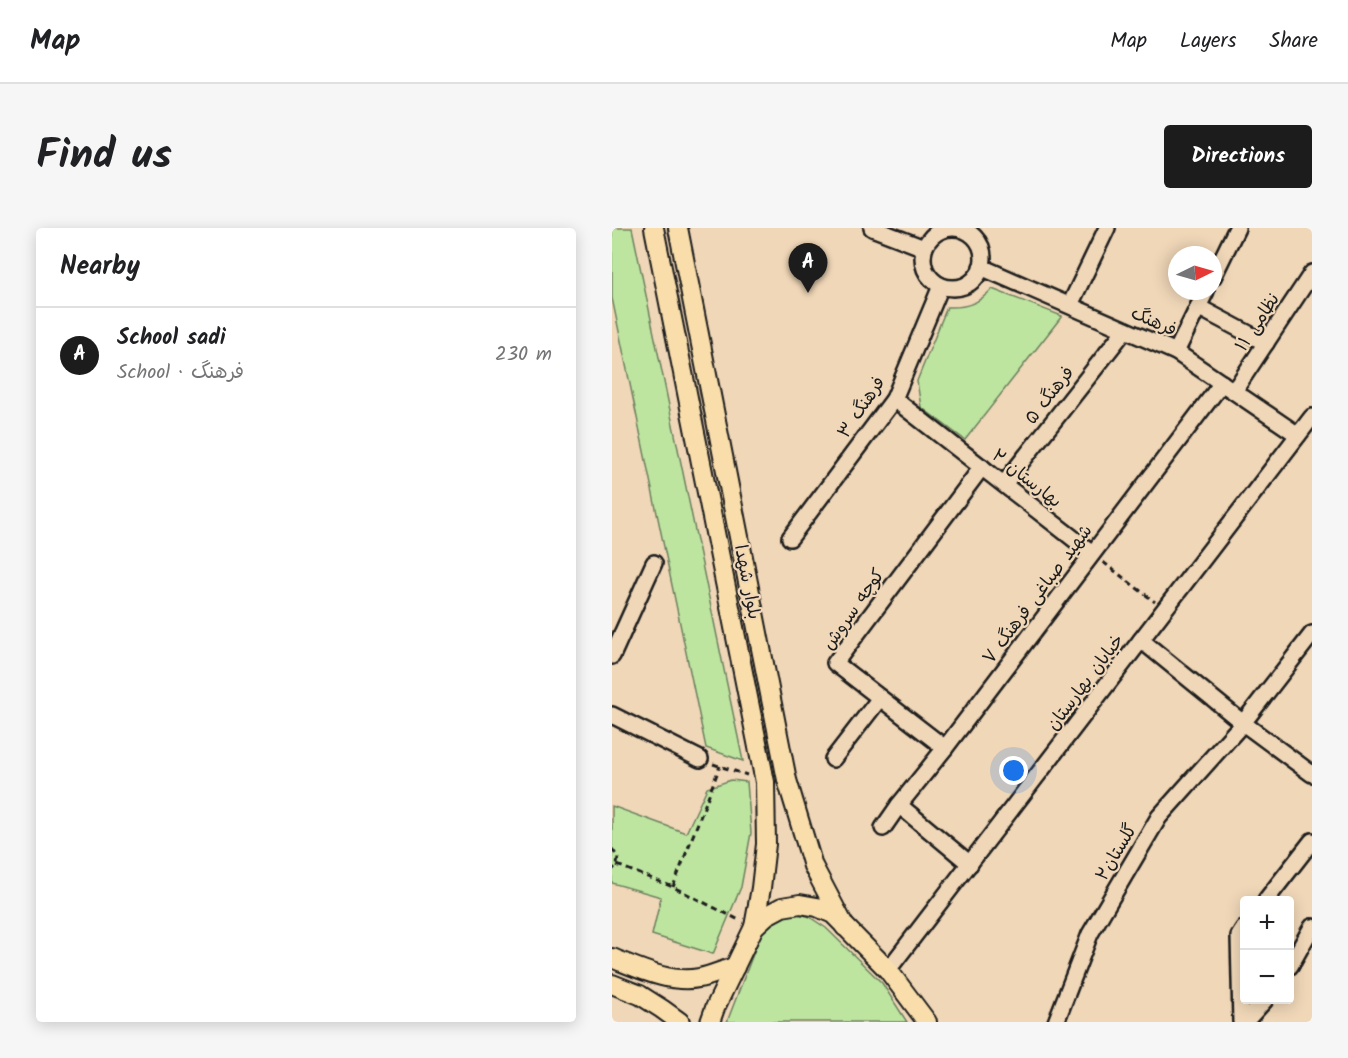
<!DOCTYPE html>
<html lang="en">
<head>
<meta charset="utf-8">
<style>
	:root { --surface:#fff; --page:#f6f6f6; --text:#202124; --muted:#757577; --line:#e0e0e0; --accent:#1c1c1c }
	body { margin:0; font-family:Kalam,"Playpen Sans Arabic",sans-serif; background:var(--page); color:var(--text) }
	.controls { position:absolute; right:18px; bottom:18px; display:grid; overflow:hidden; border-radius:6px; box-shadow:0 3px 15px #0003 }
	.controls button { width:54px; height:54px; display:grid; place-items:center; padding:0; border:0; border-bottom:2px solid var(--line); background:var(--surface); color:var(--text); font:30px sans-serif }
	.compass { position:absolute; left:556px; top:18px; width:54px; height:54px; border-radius:50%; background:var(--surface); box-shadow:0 3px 15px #0003; rotate:85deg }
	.you { position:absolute; left:402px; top:543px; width:21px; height:21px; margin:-15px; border:4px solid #fff; border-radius:50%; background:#1a73e8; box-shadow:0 0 0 9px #1a73e833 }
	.badge { display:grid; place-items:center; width:39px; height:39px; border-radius:50%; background:var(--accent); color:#fff; font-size:20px; font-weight:700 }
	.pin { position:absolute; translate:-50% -50px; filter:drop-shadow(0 2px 3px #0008) }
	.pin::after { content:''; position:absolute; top:32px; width:21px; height:18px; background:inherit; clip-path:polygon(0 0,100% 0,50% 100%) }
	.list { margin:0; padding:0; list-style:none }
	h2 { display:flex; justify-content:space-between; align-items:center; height:78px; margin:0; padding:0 24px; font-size:26px }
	h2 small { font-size:20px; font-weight:400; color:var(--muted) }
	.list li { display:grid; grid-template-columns:39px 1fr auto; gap:18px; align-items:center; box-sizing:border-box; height:96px; padding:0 24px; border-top:2px solid var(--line) }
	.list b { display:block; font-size:22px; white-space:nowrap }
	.list p { margin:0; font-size:20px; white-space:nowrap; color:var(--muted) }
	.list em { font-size:20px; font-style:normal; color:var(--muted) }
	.map { position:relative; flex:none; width:700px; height:794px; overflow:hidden; border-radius:6px }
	header { display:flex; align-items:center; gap:36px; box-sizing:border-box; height:84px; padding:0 30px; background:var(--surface); border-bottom:2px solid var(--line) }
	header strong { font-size:28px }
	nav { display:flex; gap:33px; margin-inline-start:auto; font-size:21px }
	.intro { display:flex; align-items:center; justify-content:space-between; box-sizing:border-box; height:144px; padding:0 36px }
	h1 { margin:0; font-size:42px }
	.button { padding:15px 27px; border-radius:6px; background:var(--accent); color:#fff; font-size:21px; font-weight:700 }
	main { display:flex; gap:36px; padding:0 36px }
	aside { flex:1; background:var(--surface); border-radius:6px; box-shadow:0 3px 15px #0003 }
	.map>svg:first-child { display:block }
	.green { fill:#bde5a0; stroke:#6c805e; stroke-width:1.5 }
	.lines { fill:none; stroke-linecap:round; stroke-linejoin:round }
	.minor-casing { stroke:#1c1c1c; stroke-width:20 }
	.major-casing { stroke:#1c1c1c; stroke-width:22 }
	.path { stroke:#1c1c1c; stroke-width:3; stroke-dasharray:6 4.5; stroke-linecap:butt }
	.minor { stroke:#f0d7b8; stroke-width:15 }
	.major { stroke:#f9deab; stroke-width:18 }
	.labels { text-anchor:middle; stroke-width:4.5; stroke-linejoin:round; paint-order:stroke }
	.street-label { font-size:18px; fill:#1c1c1c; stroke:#f0d7b8 }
</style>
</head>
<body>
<header>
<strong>Map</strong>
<nav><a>Map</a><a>Layers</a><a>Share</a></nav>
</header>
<div class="intro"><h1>Find us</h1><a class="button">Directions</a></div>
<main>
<aside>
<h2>Nearby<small></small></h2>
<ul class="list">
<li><span class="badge">A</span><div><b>School sadi</b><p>School · فرهنگ</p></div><em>230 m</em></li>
</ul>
</aside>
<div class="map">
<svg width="700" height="794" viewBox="0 0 700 794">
	<rect width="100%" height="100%" fill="#f0d7b8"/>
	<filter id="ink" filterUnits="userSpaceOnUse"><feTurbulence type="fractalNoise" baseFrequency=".0167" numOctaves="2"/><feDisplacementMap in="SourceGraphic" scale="12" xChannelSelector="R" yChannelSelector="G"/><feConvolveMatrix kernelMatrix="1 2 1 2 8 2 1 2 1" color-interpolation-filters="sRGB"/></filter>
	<g filter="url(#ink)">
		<g class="green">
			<path d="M0 0H20L131 533 94 520 0 70Z"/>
			<path d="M380 61 450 88 353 212 309 179 305 153 335 79C355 80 367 75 380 61Z"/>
			<path d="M119 552 135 554 139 605 129 659 101 726 40 707 49 669 0 655V578L74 605 95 560Z"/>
			<path d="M180 685 196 688 214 700 270 755 295 794H115L150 703 163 690Z"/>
		</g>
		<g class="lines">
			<defs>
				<g id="minor">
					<path d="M260 0 312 20"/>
					<circle cx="341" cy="30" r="30"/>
					<path d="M369 39 564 124 686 207"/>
					<path d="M601 49 625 0"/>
					<path d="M458 77 495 0"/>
					<path d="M586 79 654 115"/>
					<path d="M564 124 594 63"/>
					<path d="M622 163 700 45"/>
					<path d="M282 171 480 325"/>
					<path d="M392 256 513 102"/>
					<path d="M178 310 282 171 329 58"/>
					<path d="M529 412 631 495 700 546"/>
					<path d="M0 428 42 335"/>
					<path d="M0 487 88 531"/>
					<path d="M333 520 223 435 370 239"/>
					<path d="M221 531 268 470"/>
					<path d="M287 577 358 636"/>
					<path d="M271 600 287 577 333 520 610 155"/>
					<path d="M654 672 700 613"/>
					<path d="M678 738 700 699"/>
					<path d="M276 742 700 189"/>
					<path d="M444 794 478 706 547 589 631 495 700 406"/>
					<path d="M629 794 627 708 632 700"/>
					<path d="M633 794 653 772"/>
				</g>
				<g id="major">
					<path d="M42 0 153 554 154 616 149 660 142 699"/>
					<path d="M66 0 175 552 201 638 233 699"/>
					<path d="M0 730C26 740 58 756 87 750 99 748 111 742 123 739"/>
					<path d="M0 756 28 767 50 781 68 794"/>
					<path d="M98 794 103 780 142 699 155 687 170 679 188 676 205 679 221 686 276 742 315 794"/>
				</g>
			</defs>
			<use href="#minor" class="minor-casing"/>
			<use href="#major" class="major-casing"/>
			<g class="path">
				<path d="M491 334 543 374"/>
				<path d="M101 536 135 547"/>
				<path d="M0 621 6 629 5 637 0 642"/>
				<path d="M5 637 61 659 129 693"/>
				<path d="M61 659 108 538"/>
			</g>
			<use href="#minor" class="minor"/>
			<use href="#major" class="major"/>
		</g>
	</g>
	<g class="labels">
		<g class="street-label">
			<text transform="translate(542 93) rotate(24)" y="6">فرهنگ</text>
			<text transform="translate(645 94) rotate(-57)" y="6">نظامی ۱۱</text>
			<text transform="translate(437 167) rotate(-52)" y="6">فرهنگ ۵</text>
			<text transform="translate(249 179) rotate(-56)" y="6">فرهنگ ۳</text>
			<text transform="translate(415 250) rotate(38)" y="6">بهارستان ۲</text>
			<text transform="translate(136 354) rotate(79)" y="6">بلوار شهدا</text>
			<text transform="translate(425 366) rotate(-53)" y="6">شهید صباغی فرهنگ ۷</text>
			<text transform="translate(241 381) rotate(-55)" y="6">کوچه سروش</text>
			<text transform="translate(473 454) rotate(-53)" y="6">خیابان بهارستان</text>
			<text transform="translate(504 624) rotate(-59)" y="6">گلستان۲</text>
		</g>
	</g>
</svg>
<div class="controls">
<button>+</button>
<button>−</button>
</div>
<svg class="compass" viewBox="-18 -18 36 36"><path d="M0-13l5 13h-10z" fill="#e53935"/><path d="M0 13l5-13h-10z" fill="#757577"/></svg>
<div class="you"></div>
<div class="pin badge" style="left:196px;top:65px">A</div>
</div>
</main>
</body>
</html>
